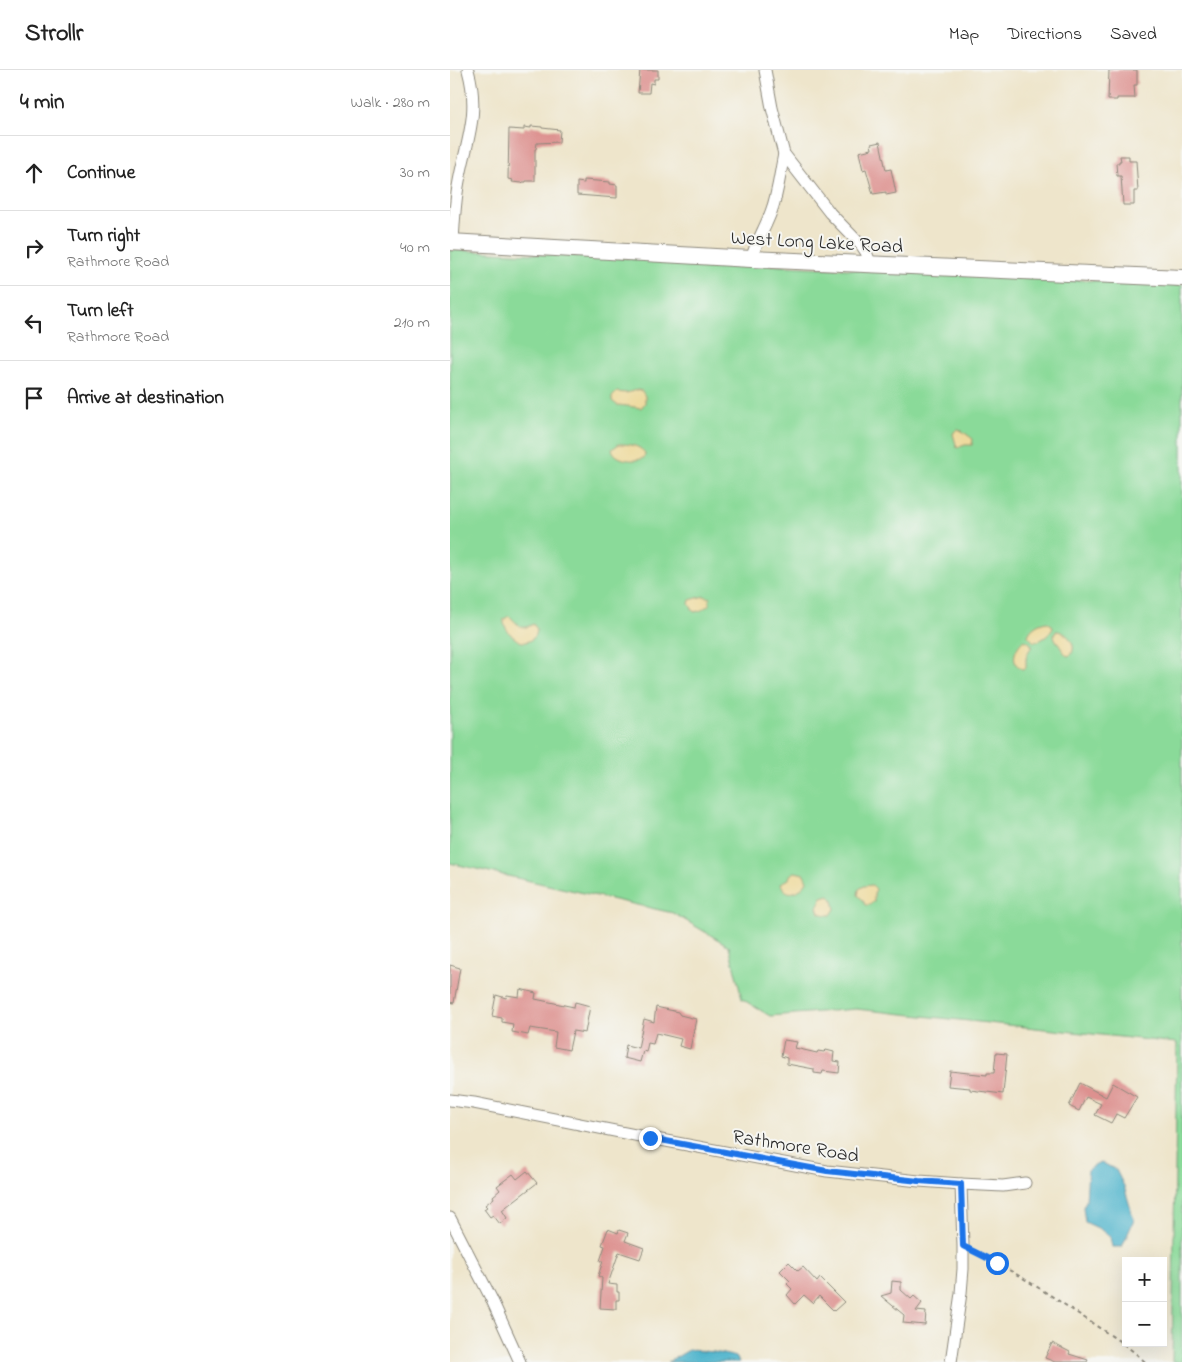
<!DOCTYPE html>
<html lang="en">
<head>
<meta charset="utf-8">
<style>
	:root { --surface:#fff; --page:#f6f6f6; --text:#222; --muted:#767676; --line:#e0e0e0 }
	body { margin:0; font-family:"Indie Flower",sans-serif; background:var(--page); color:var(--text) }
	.controls { position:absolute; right:15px; bottom:15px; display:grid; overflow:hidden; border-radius:0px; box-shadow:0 5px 20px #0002 }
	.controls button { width:45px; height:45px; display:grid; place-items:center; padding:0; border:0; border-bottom:1px solid var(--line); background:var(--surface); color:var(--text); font:25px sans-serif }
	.stop { position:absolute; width:15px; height:15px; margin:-11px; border:4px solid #1a73e8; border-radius:50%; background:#fff }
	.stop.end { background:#1a73e8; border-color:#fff; box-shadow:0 1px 5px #0008 }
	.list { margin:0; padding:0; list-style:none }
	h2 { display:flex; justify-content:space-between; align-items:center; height:65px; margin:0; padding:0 20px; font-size:21px }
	h2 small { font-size:16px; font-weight:400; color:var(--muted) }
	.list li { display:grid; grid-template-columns:32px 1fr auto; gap:15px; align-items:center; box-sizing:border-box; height:75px; padding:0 20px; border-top:1px solid var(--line) }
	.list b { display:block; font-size:19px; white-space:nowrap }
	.list p { margin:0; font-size:16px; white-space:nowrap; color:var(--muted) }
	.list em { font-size:16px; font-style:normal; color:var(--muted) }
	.icon { flex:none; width:28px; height:28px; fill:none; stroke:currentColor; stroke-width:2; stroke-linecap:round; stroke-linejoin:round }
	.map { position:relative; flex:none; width:732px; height:1292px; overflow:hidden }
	header { display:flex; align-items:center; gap:30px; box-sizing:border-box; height:70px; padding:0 25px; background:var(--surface); border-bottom:1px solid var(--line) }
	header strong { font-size:24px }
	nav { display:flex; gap:28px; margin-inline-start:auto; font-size:18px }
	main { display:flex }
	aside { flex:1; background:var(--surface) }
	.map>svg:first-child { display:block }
	.green { fill:#8ada99; stroke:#5a8262 }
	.sand { fill:#eeda9e; stroke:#8c8264 }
	.water { fill:#4eb4cc; stroke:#3c707c }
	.building { fill:#dd918f }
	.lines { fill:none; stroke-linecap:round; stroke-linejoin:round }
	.minor-casing { stroke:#8c887b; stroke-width:13 }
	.secondary-casing { stroke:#8c887b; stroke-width:18 }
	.path { stroke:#8c887b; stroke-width:2; stroke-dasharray:4 4; stroke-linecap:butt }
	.minor { stroke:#fff; stroke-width:11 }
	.secondary { stroke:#fff; stroke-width:16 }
	.route { stroke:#1a73e8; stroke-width:6 }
	.labels { text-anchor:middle; stroke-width:4; stroke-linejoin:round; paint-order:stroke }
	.street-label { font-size:20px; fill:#2b2b2b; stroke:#f6f6f2 }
</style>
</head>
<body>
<header>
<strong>Strollr</strong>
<nav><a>Map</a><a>Directions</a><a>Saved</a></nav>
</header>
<main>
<aside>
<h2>4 min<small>Walk · 280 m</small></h2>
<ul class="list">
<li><svg class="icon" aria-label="ahead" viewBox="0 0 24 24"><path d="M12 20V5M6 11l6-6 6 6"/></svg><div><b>Continue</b></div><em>30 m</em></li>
<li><svg class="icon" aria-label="right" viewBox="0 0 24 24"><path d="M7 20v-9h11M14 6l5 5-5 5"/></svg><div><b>Turn right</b><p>Rathmore Road</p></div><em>40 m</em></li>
<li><svg class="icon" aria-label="left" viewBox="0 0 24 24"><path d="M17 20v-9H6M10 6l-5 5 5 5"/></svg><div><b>Turn left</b><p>Rathmore Road</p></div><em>210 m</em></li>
<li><svg class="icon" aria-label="arrive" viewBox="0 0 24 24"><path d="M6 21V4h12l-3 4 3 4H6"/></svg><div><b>Arrive at destination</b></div></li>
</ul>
</aside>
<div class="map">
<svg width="732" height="1292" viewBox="0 0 732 1292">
	<rect width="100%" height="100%" fill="#f6f6f2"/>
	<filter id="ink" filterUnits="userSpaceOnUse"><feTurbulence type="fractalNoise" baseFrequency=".02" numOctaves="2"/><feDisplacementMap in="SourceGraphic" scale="10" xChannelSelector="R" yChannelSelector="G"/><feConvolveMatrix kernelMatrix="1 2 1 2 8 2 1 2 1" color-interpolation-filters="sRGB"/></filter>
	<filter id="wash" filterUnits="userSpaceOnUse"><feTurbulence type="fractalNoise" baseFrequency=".0096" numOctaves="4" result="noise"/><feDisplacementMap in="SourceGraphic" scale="20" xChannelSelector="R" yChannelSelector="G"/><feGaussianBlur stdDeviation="1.12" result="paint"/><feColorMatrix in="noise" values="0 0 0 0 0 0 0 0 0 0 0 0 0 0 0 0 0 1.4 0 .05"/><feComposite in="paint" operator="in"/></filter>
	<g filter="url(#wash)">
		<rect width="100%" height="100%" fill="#eee5cb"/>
		<path class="green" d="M0 180 732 215V1292H722L727 973 406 939 320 946 292 929 279 876 223 843 0 793Z"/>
		<g class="sand">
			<path d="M187 320 192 321 195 326V333L191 338 177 336 167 335 162 331V327L167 322 176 323Z"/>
			<path d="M508 359 512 361 523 369 522 375H515L507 378 503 364 504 362Z"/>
			<path d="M169 374C179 374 189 375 195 383L194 388C185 392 165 391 162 379Z"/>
			<path d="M254 526 260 528 259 535 250 541 244 542 239 534 240 530Z"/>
			<path d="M59 546C64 549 69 559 76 557 78 557 81 555 83 554L87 559 86 565C84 568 80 571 76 572 67 574 52 558 54 549Z"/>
			<path d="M597 552 602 555 603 558C600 565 591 571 584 572L578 566C580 558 589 553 597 552Z"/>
			<path d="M606 561C617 561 628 575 621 585L617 586C615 584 605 570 604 566Z"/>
			<path d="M574 570 579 572 582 576 577 584 576 589V598L572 599C559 593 565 577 574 570Z"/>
			<path d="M345 802 354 804 357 811C351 822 337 829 331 814L334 811 339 809 340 805Z"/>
			<path d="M422 815 426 819 424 824V831L420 835H415L413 830 408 825 409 819 414 816Z"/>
			<path d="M379 825 383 830 385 839 381 845H376L369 843 367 837 372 827Z"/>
		</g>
		<g class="water">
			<path d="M651 1092 666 1100 674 1116 684 1150 672 1177H662L660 1167 650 1159 635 1152 633 1137 636 1131 638 1100Z"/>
			<path d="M239 1280 264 1282 287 1287 289 1292H218Z"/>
		</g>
		<g id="blocks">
			<g class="building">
				<path d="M190 0H208V9H204V14L200 13 199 23H188Z"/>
				<path d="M659 0H687V15H684L685 28H667V30H658Z"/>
				<path d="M81 56 92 57V58L110 60 109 72 87 73 86 79H85V111H76V112H73L72 113 62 112 63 110 58 109 59 59 74 60V57L81 58Z"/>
				<path d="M430 72 436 100 441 99 446 123 436 125V122L423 124 416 99 413 100 409 82 422 79 421 74Z"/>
				<path d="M670 86H679V91H686L688 121H684V135H673L671 106H667L666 93H669V91H671Z"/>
				<path d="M134 110 160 112V114L167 115V128L127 125V112L134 113Z"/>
				<path d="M0 895 10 898 4 933 0 932Z"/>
				<path d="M70 919 86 923 85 929 124 937 125 932 140 936 135 963 123 961 119 980 104 977 106 962 80 958 78 965 62 962 63 954 52 952V948L42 946 46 925 56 928 57 925 69 927Z"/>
				<path d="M206 937 228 942 230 945 246 949 240 979 229 976 231 969 206 963 203 974 198 973 196 982 193 981 190 992 174 988 176 975 188 978 194 949 204 952Z"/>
				<path d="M334 970 347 972 345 978 367 983 368 981 374 982 376 980 384 982 383 991 390 992 389 1003 373 1001 372 1004 364 1003V999L337 994V988L331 986Z"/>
				<path d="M546 983 557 984 553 1024 520 1020V1018L498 1016 500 1001 537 1005V1003H544Z"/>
				<path d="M630 1013 656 1027 663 1013 687 1027 674 1048 666 1044 661 1053 645 1045 651 1034 636 1027 629 1041 619 1036Z"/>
				<path d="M77 1101 87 1113 52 1140 57 1148 50 1154 43 1145 40 1147 34 1139 37 1137 35 1135 44 1128 43 1126 50 1120 47 1116 63 1104 67 1109Z"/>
				<path d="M158 1159 168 1163 169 1160 178 1163 175 1171 194 1178 190 1189 169 1182 158 1214 167 1215V1222H169V1230H166V1239L150 1238 152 1208 148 1206 153 1191H150L155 1176 152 1175Z"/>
				<path d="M339 1192 348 1201 353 1197 367 1212 370 1208 394 1232 384 1241 369 1226 363 1233 354 1225 345 1234 337 1225 342 1219 337 1214 340 1211 330 1201Z"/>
				<path d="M442 1211 451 1212V1220L461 1229 464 1226 472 1233 466 1241 476 1242 475 1255 453 1253 454 1245 431 1226 441 1223Z"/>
				<path d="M602 1273 620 1282 619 1284 638 1290 637 1292H605L595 1288Z"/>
			</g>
		</g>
	</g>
	<g filter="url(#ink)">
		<use href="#blocks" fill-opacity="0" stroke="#8c887b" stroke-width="1"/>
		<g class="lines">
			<defs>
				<g id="minor">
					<path d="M315 0 322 38 334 84 380 143 412 176 416 182 421 195"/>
					<path d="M3 173C4 152 5 131 9 111 17 69 30 43 18 0"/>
					<path d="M301 189C306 173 315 158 321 142 328 124 330 103 334 84"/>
					<path d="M0 1030 24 1033 200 1068 377 1101 469 1111 511 1114 513 1176V1199L511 1223 501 1292"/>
					<path d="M511 1114 553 1116 575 1113"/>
					<path d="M0 1148 41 1228 70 1292"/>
				</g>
				<path id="secondary" d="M0 172 301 189 732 208"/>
			</defs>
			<use href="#minor" class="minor-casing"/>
			<use href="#secondary" class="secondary-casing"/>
			<path class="path" d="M524 1181C564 1201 602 1226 639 1251 658 1264 679 1276 695 1292"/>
			<use href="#minor" class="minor"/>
			<use href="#secondary" class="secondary"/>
		</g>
	</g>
	<g class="lines" filter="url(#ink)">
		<path class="route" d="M200 1068 377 1101 469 1111 511 1114 513 1176 547 1193"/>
	</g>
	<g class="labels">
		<g class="street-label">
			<text transform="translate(367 171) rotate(3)" y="7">West Long Lake Road</text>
			<text transform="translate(346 1075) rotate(9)" y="7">Rathmore Road</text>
		</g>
	</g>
</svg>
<div class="controls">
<button>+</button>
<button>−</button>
</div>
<div class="stop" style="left:547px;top:1193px"></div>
<div class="stop end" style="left:200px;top:1068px"></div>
</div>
</main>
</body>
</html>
